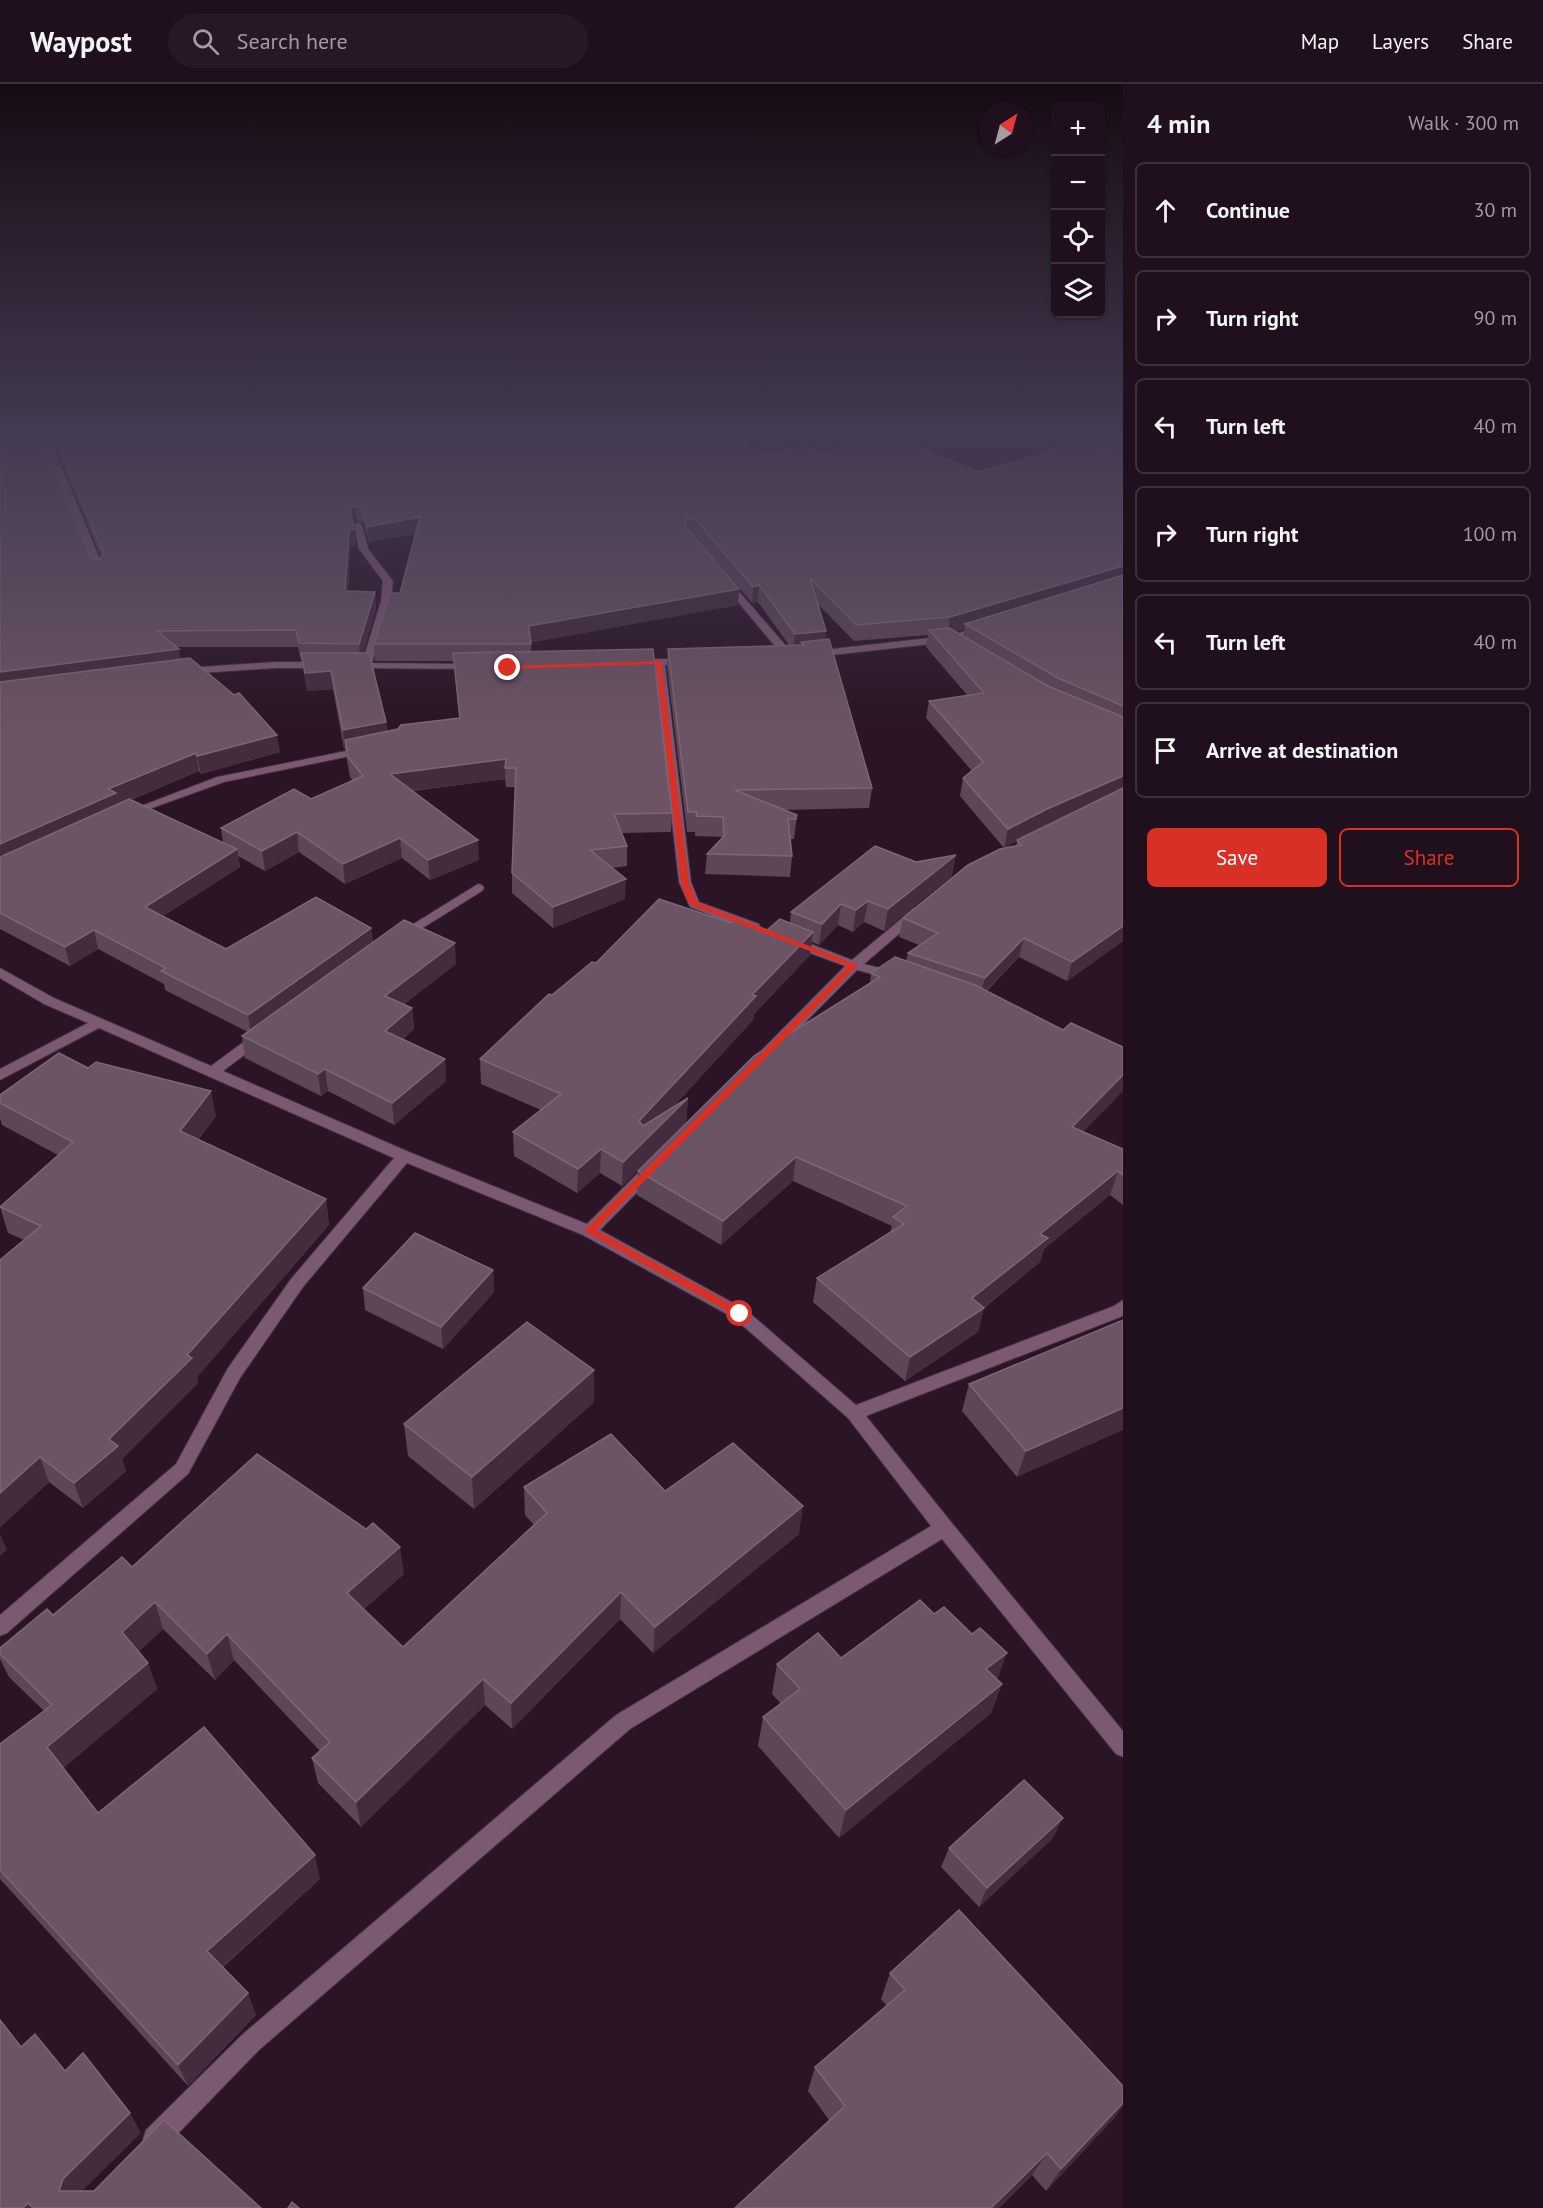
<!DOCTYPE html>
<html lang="en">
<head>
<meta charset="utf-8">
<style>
	:root { --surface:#200f1c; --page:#281825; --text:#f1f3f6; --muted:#a29ca3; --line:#3d2f3b; --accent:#d93025 }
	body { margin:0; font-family:"PT Sans",sans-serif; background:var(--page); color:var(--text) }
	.controls { position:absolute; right:18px; top:18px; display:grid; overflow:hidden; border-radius:9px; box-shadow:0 2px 4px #0004 }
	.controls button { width:54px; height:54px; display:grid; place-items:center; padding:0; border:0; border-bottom:2px solid var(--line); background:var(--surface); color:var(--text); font:30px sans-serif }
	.compass { position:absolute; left:979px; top:18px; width:54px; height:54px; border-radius:50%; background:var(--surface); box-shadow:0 2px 4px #0004; rotate:36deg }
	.stop { position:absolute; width:18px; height:18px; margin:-14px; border:4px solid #d93025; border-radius:50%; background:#fff }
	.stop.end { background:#d93025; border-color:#fff; box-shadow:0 2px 6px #0008 }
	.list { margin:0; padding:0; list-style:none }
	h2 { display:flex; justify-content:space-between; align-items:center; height:78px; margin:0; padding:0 24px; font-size:26px }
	h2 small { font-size:20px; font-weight:400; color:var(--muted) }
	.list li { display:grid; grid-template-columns:39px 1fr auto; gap:18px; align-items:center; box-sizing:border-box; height:96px; margin:0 12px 12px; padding:0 12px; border:2px solid var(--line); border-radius:9px }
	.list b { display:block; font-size:22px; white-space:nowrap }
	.list em { font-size:20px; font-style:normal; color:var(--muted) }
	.actions { display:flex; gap:12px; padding:18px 24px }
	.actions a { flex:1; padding:14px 0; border:2px solid var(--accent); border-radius:9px; text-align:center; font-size:21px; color:var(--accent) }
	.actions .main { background:var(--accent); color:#fff }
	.icon { flex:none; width:33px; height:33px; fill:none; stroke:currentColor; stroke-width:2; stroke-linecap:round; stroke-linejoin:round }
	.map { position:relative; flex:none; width:1123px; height:2124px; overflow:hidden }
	header { display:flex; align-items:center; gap:36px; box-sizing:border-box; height:84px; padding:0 30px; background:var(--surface); border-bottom:2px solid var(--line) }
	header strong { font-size:28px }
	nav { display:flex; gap:33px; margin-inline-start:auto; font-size:21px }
	.search { width:420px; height:54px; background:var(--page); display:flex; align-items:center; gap:15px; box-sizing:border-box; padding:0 21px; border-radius:33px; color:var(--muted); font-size:22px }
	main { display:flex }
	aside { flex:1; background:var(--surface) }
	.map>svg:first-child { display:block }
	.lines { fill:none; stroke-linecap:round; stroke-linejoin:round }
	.minor-casing { stroke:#432e3e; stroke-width:2 }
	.minor { fill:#7b5973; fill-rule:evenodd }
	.wall { fill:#5d4658; fill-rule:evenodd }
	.shaded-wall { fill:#432c3e }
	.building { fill:#6b5465; stroke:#7c6777; stroke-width:1.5 }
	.route { fill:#d93025 }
</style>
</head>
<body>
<header>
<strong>Waypost</strong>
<div class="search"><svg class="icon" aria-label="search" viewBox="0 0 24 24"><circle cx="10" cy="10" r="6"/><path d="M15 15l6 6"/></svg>Search here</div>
<nav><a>Map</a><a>Layers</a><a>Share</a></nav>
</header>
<main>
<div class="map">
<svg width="1123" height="2124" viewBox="0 0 1123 2124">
	<rect width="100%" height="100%" fill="#2a1425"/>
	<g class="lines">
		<defs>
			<g id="minor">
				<path d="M1080 350H1088L1084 364 1123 386V391L1077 367Z"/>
				<path d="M0 361H79V365H54L105 487 103 489 95 487 46 365H0Z"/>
				<path d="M358 438 362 441 368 465 393 497 391 517 372 579 472 580 476 581V585L348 584V580L362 579 381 517 383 497 359 465 354 441Z"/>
				<path d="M722 495H728L793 570V574H785L722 499Z"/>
				<path d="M983 542 988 545 986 547 949 558 814 573 809 570 814 567 948 552Z"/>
				<path d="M659 575H685L690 578 685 581H665L691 798 699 818 759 840 760 843 759 846H749L690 823 679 798 654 582H634L629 579 634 576Z"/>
				<path d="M275 578H322L327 581 322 584H275L185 590 180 587 185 584Z"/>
				<path d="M366 663 370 664V668L224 698 130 732H122L120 730 217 693Z"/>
				<path d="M478 800 482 801 484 804 482 807 405 855H395L394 852Z"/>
				<path d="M917 824 923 828 921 831 864 880 900 889 902 892 900 895 895 896 857 886 769 975H759L757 972 759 969 845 882 788 861 787 858 788 855H798L852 876 913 825Z"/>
				<path d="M0 884 54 914 211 982 253 951H263L265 954 263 957 223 987 409 1068 587 1140 647 1080H657L660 1084 657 1088 600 1146 746 1226 856 1321 1114 1222 1123 1216V1232L866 1332 951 1438 1123 1647V1673L1116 1670 942 1455 630 1645 259 1966 164 2064 155 2067 146 2064 143 2055 146 2046 243 1950 616 1631 931 1442 848 1334 734 1234 583 1151 407 1079 303 1203 240 1294 188 1390 7 1549 0 1552V1531L176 1380 228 1284 291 1195 394 1074 99 944 0 996V985L88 939 44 920 0 894Z"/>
			</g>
		</defs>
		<use href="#minor" class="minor-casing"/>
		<use href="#minor" class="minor"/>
	</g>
	<g class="wall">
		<path d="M0 350H357L355 356 769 370 826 369 978 388 1044 370 1045 368 1090 360 1092 350H1123V857L1067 897 1019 873 987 907 1084 1048 1123 1065V1121L1110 1111 1044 1165 1040 1178 984 1224 978 1248 905 1297 813 1218 817 1194 890 1148 892 1142 793 1097 721 1161 637 1111 638 1087 870 899 871 889 906 877 908 869 919 861 899 853 903 834 1016 762 1017 757 1004 764 960 712 963 694 972 687 926 634 929 617 967 611 926 563 928 551 854 557 818 520 825 555 872 704 869 724 783 726 797 731 794 755H790L792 772 790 793 705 790 707 770 722 754V753L695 752V748H687L667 583 668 565 789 561 758 518 752 519 694 451 693 450 739 505 738 521 531 558V568L672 729 671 748 622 749 627 762V782L612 784 625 815 553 844 512 809V789L516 703H506L505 695 413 707 479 776 430 796 402 774 345 800 299 768 265 787 238 772 240 783 163 832 226 865 371 844 373 859 456 880 404 920 412 924 414 945 403 955 445 975 446 997 394 1041 328 1007 321 1012 245 974 242 952 248 948 165 906 164 900 98 865 70 882 0 845ZM44 358H55L57 367 101 473 98 476 90 472ZM357 436 364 440 369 458 416 450 400 509 374 560 375 577H454L459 634 387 647 386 638 363 569 376 525 375 508 348 507 350 462 356 461 353 440ZM965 545 963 552 956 547ZM177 563H298L301 576H302L307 607 333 605 344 665H345L350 693 353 697 311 715 221 744 223 759 131 716 199 687 201 690 280 668 181 575Z"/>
		<path d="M916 778 952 792 884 847 864 838 853 848 838 841 819 861 812 858 810 871 754 930 753 936 674 1022 688 1014 686 1038 622 1102 600 1089 577 1109 514 1072 513 1048 541 1026 481 1000 480 975 552 911 596 879 731 839 767 846 790 839 791 828Z"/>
		<path d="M88 984 216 1032 198 1056 326 1115 329 1141 197 1293 198 1299 122 1375 126 1387 83 1424 49 1398 0 1443V1176L24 1156 8 1149 0 1123 58 1071 2 1041 0 1034V1011Z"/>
		<path d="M493 1186 494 1208 443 1265 365 1226 363 1204Z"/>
		<path d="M1123 1236 1017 1393 962 1327 969 1300Z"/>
		<path d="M594 1286V1318L474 1425 408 1372 404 1340Z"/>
		<path d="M524 1403 665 1407 799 1450 653 1569 620 1535 512 1645 485 1621 361 1743 318 1699 312 1674 320 1667 234 1576 215 1596 163 1545 138 1568 148 1579 157 1605 63 1684 98 1729 320 1795 223 1883 256 1931 188 2002 0 1795V1660L44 1627 9 1593 0 1575V1564L53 1531 132 1483 404 1490 364 1525 403 1563 534 1441 525 1431Z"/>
		<path d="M841 1574 997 1595 1002 1600 991 1629 839 1754 758 1662 763 1633 781 1620 772 1610 777 1580Z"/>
		<path d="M1053 1754 979 1823 941 1783 949 1764Z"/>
		<path d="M890 1889 1123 2002V2021L1114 2034 1046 2107 1032 2091 999 2124H735L829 2036 808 2007 815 1983 887 1922 881 1915Z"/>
	</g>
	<g class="shaded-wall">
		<path d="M352 350H357L352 368 351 353Z"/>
		<path d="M355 421 357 436 352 441 350 426Z"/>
		<path d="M420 433 421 449 369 458 367 443Z"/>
		<path d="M354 445 356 461 350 462 347 524 345 507 349 446Z"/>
		<path d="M1123 482V497L965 540V545L948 550 950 533Z"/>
		<path d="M759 501 758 518 752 519 753 503Z"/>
		<path d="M739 505 738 521 529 559V542Z"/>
		<path d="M375 508 376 525 360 577 359 560Z"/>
		<path d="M826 547 824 563 804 561 801 558V566L793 567 795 550Z"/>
		<path d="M179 565 182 582 0 606V588Z"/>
		<path d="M331 587 333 605 307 607 305 589Z"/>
		<path d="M386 638 387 656H345V665H344L343 646Z"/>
		<path d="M277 651 280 668 201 690 197 672Z"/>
		<path d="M196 669 199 687 118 721 0 781V760L108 705Z"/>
		<path d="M506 675 505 695 392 709 390 690Z"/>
		<path d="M1123 692V705L1043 743 1004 764 1008 745 1047 725Z"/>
		<path d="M297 748 299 768 265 787 262 767Z"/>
		<path d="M400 754 402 774 345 800 343 780Z"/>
		<path d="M478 756 479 776 430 796 428 776Z"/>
		<path d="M237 765 240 783 149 841 145 823Z"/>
		<path d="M956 771 952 792 884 847 888 825Z"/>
		<path d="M626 795 625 815 553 844V823Z"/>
		<path d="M868 817 864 838 853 848 856 826Z"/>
		<path d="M841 820 838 841 819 861 822 840Z"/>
		<path d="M1123 842V857L1067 897 1072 878Z"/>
		<path d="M371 844 373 863 251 950 248 931Z"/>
		<path d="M94 846 98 865 70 882 65 863Z"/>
		<path d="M813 848 810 871 754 930 753 936 638 1061 639 1037 752 911Z"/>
		<path d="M1024 854 1019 873 980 913 985 894Z"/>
		<path d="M455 859 456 880 387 934 385 912Z"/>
		<path d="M412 924 414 945 387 969 385 947Z"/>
		<path d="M445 975 446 997 394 1041 392 1019Z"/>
		<path d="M325 985 328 1007 321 1012 318 990Z"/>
		<path d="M1123 991V1007L1065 1067 1072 1043Z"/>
		<path d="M211 1007 216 1032 185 1072 180 1047Z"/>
		<path d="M688 1014 686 1038 622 1102 623 1078Z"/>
		<path d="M601 1065 600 1089 577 1109 578 1085Z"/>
		<path d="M796 1073 793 1097 721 1161 723 1137Z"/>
		<path d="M1118 1087 1110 1111 1044 1165 1040 1178 979 1227 984 1224 978 1248 905 1297 910 1273 1040 1150Z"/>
		<path d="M326 1115 329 1141 197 1293 198 1299 122 1375 126 1387 83 1424 74 1399 109 1355 187 1271Z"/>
		<path d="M493 1186 494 1208 443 1265 441 1243Z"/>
		<path d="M594 1286V1318L474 1425 472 1393Z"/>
		<path d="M1123 1324V1346L1017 1393 1026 1367Z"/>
		<path d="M40 1373 49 1398 0 1443V1409Z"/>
		<path d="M803 1422 799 1450 653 1569 655 1543Z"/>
		<path d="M0 1450 7 1466 0 1472Z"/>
		<path d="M400 1463 404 1490 351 1536 347 1509Z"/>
		<path d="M621 1508 620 1535 512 1645 511 1619Z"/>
		<path d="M155 1518 163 1545 131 1575 122 1548Z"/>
		<path d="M227 1550 234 1576 215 1596 207 1570Z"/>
		<path d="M1007 1569 996 1599 986 1585Z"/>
		<path d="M148 1579 157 1605 59 1688 47 1663Z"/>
		<path d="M483 1595 485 1621 361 1743 356 1718Z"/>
		<path d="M1002 1600 991 1629 839 1754 846 1726Z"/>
		<path d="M1063 1734 1053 1754 979 1823 987 1804Z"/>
		<path d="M315 1771 320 1795 215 1889 207 1867Z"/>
		<path d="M248 1909 256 1931 188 2002 178 1981Z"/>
		<path d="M1123 2019V2021L1114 2034 1046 2107 1061 2085Z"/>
		<path d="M130 2029 141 2049 76 2113 59 2107 63 2095Z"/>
		<path d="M1047 2069 1032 2091 999 2124H991Z"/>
		<path d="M28 2119 32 2124H23Z"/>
	</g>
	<g class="building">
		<path d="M177 350H352L351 353 356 356 362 354 363 350H724L769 370 802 360 826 369 863 350H890L978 388 1046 369 1045 368 1079 354 1123 376V482L950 533 856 541 810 494 826 547 795 550 759 501 753 503 695 435 687 434 685 442 739 505 529 542 531 560H374L390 509H400L420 433 367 443 363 425 355 421 350 426 354 445 349 446 345 507 375 508 359 560 299 559 296 546 157 547 179 565 0 588V353H41L90 472 98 476 104 470 54 353Z"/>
		<path d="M1094 350H1123V367Z"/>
		<path d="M1123 491V622L1058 594 965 540Z"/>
		<path d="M949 544 1048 602 1123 633V692L1047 725 1008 745 963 694 983 678 929 617 984 609 929 546Z"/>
		<path d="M829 555 872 704 735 706 797 731 796 735H788L792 772 707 770 724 752 723 733 696 732 697 728H688L668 565 804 561 801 558Z"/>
		<path d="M653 565 672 729 614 730 627 762 590 766 626 795 553 823 512 789 516 684H505L506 675 390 690 478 756 428 776 400 754 343 780 297 748 262 767 221 744 294 705 311 715 363 692 348 673 345 656 398 645 401 641 460 634 453 569Z"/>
		<path d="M301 569H369L386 638 343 646 331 587 305 589Z"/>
		<path d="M190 574 234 611 239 609 277 651 197 672 196 669 108 705 116 709 0 760V598Z"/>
		<path d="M1123 704V842L1072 878 1024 854 985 894 908 869 938 849 903 834 968 781 1000 765 1021 761 1017 756Z"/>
		<path d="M129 715 237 765 145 823 226 865 316 813 371 844 248 931 161 887 166 884 94 846 65 863 0 829V773Z"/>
		<path d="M875 762 916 778 956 771 888 825 868 817 856 826 841 820 822 840 791 828Z"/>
		<path d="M659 815 731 839 736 834 767 846 780 835 813 848 752 911 756 912 639 1037 643 1042 688 1014 623 1078 601 1065 578 1085 513 1048 561 1010 480 975 549 910 552 911 592 878 596 879Z"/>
		<path d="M404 836 455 859 385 912 412 924 385 947 445 975 392 1019 325 985 318 990 242 952Z"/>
		<path d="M895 873 975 901 1063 946 1071 939 1123 963V991L1072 1043 1123 1065V1091L1118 1087 1040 1150 1048 1154 972 1214 984 1224 910 1273 817 1194 904 1140 893 1133 907 1122 796 1073 723 1137 638 1087 754 972 880 893 871 889Z"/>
		<path d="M59 969 88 984 96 978 211 1007 180 1047 326 1115 187 1271 192 1274 109 1355 118 1362 74 1399 40 1373 0 1409V1176L41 1142 0 1123 73 1058 0 1019V1011Z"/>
		<path d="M415 1149 493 1186 441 1243 363 1204Z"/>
		<path d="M1123 1236V1324L1026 1367 969 1300Z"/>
		<path d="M527 1238 594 1286 472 1393 404 1340Z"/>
		<path d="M611 1350 665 1407 733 1359 803 1422 655 1543 621 1508 511 1619 483 1595 356 1718 312 1674 330 1658 227 1550 207 1570 155 1518 122 1548 148 1579 47 1663 98 1729 204 1643 315 1771 207 1867 248 1909 178 1981 0 1786V1660L52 1621 0 1570V1564L47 1525 53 1531 122 1473 132 1483 257 1370 366 1445 373 1439 400 1463 347 1509 403 1563 547 1429 524 1403Z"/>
		<path d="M920 1516 934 1530 944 1523 972 1550 980 1544 1007 1569 986 1585 1002 1600 846 1726 763 1633 800 1605 777 1580 818 1549 841 1574Z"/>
		<path d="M1024 1696 1063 1734 987 1804 949 1764Z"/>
		<path d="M959 1826 1123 2002V2019L1061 2085 1047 2069 991 2124H735L845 2022 815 1983 905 1906 890 1889Z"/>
		<path d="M0 1936 21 1963 35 1950 65 1987 83 1969 130 2029 63 2095 59 2107H94L164 2036 261 2124H33L28 2119 23 2124H0Z"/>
		<path d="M292 2118 299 2124H288Z"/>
	</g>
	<linearGradient id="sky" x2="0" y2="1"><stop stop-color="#170b14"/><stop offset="0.54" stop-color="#443a51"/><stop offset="1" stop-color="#443a51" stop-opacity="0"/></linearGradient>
	<rect width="1123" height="648" fill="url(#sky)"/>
	<path class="route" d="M661 577 689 798 697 818 858 881 596 1146 744 1227 746 1230 740 1234 584 1147 848 882 691 821 686 814 681 798 656 580 508 585 505 584 508 582Z"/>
</svg>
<div class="controls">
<button>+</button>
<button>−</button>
<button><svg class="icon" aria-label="locate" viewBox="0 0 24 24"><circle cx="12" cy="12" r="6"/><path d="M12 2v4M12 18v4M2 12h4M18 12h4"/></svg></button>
<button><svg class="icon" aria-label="layers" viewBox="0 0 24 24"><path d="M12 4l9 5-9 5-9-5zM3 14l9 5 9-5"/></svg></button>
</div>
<svg class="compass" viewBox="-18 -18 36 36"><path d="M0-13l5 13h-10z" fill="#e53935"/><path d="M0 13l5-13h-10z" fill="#a29ca3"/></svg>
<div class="stop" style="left:740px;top:1230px"></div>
<div class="stop end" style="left:508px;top:584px"></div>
</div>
<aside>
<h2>4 min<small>Walk · 300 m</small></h2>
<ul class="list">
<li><svg class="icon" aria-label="ahead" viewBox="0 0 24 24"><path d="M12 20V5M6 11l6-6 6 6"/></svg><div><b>Continue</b></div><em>30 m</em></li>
<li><svg class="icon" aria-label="right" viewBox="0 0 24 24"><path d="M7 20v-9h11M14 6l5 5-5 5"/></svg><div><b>Turn right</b></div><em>90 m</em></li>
<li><svg class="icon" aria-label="left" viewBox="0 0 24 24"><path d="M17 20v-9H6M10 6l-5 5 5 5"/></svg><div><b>Turn left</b></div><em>40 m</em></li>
<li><svg class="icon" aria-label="right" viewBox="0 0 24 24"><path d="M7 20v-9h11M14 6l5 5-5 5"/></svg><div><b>Turn right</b></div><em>100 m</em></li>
<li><svg class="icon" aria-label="left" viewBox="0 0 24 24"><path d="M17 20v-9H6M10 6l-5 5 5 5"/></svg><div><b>Turn left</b></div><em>40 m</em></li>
<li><svg class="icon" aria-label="arrive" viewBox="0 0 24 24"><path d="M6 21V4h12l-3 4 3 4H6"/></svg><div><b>Arrive at destination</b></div></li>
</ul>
<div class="actions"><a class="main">Save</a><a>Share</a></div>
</aside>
</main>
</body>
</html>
